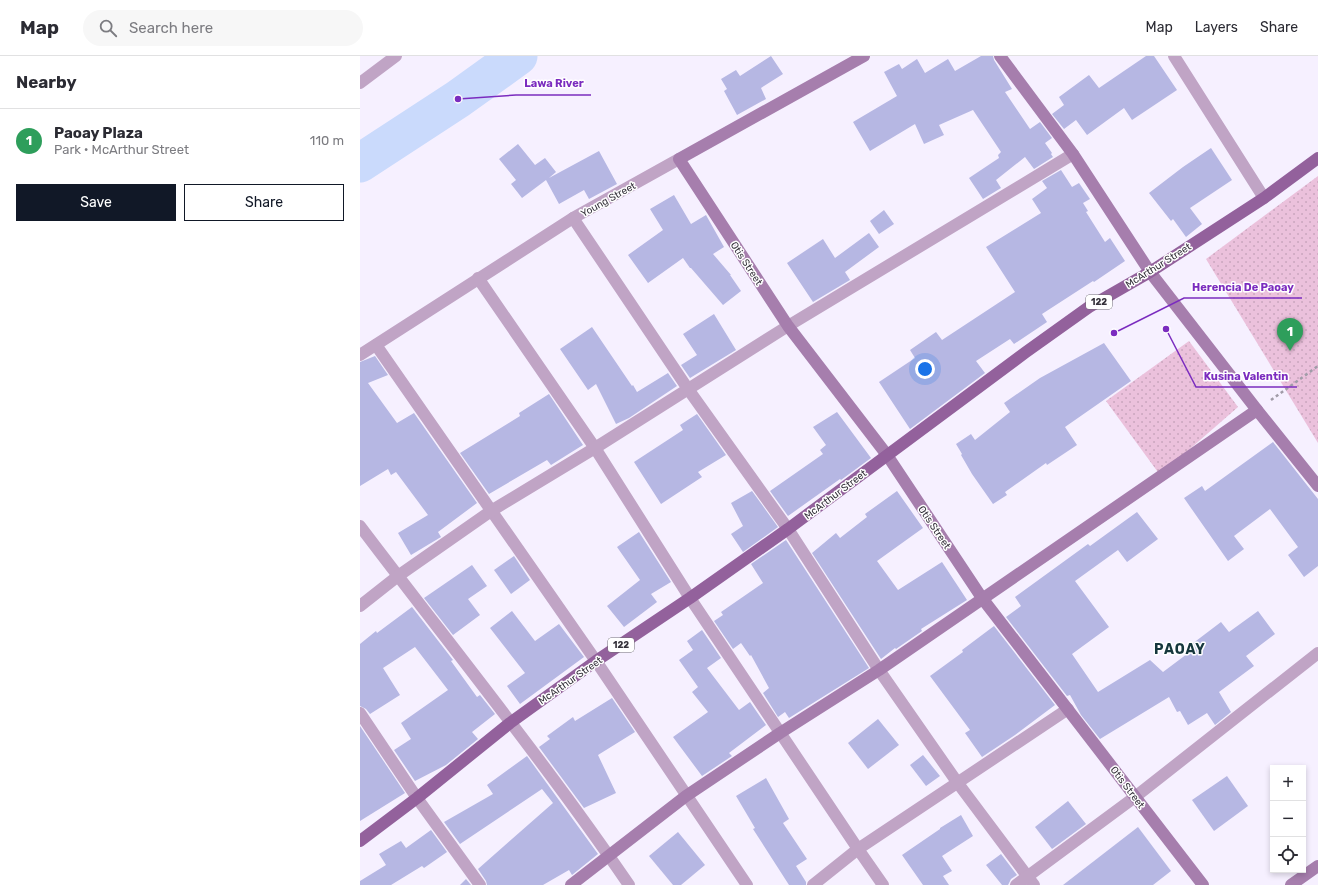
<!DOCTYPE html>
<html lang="en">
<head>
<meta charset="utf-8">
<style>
	:root { --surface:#fff; --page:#f7f7f7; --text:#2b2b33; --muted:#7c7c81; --line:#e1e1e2; --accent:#111827 }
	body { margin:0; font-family:Rubik,sans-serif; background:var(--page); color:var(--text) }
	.controls { position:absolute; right:12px; bottom:12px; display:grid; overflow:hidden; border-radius:0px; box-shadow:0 2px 6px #0003 }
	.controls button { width:36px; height:36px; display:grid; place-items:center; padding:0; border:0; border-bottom:1px solid var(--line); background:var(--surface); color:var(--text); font:20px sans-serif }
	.you { position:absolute; left:565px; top:313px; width:14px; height:14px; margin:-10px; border:3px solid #fff; border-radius:50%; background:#1a73e8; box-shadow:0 0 0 6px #1a73e833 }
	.badge { display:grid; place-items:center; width:26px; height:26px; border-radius:50%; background:var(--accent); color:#fff; font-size:13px; font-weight:700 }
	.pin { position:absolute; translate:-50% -33px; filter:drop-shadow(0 1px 2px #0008) }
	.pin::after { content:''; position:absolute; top:21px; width:14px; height:12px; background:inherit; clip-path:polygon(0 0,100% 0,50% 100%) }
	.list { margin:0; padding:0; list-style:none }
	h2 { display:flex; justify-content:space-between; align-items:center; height:52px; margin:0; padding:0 16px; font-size:17px }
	h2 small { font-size:13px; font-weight:400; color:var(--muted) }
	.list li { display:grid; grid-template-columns:26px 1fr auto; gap:12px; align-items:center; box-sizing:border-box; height:64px; padding:0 16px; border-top:1px solid var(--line) }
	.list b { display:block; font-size:15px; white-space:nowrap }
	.list p { margin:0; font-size:13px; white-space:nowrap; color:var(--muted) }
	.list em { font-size:13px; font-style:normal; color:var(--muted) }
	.actions { display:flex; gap:8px; padding:12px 16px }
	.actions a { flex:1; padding:9px 0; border:1px solid var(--accent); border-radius:0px; text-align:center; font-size:14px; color:var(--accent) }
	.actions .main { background:var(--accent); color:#fff }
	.icon { flex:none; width:22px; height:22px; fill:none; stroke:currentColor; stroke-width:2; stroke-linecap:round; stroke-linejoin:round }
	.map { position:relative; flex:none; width:958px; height:829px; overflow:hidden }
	header { display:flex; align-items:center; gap:24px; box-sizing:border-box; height:56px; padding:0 20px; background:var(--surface); border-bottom:1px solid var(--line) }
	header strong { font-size:19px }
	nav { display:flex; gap:22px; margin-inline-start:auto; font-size:14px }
	.search { width:280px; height:36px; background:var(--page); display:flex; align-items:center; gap:10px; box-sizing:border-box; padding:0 14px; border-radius:22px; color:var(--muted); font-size:15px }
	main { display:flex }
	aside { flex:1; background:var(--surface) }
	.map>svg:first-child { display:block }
	.park { fill:url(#park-dots) }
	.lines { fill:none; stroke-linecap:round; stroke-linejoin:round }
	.river { stroke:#cadafc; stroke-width:39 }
	.building { fill:#b6b7e3 }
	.path { stroke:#a19ca8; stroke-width:2.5; stroke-dasharray:3 3; stroke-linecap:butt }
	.street { stroke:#c0a4c5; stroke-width:12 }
	.secondary { stroke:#a67ead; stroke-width:12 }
	.primary { stroke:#93619c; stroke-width:12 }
	.labels { text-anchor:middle; stroke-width:3; stroke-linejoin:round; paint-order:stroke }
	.shield { fill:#fff; stroke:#716f75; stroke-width:1 }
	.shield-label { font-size:9px; font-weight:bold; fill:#34313a }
	.street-label { font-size:10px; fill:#34313a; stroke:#fff }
	.district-label { font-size:14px; font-weight:bold; letter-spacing:1px; fill:#16373d; stroke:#fff }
	.leader { fill:none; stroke:#7b2cbf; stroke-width:1.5 }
	.callout-dot { fill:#7b2cbf; stroke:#fff; stroke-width:1.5 }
	.callout-label { font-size:11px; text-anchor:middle; font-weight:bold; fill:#7b2cbf; stroke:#fff; stroke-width:3; stroke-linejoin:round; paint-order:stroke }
</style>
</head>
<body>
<header>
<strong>Map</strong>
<div class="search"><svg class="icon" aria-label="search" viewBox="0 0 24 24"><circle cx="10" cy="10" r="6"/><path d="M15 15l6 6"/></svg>Search here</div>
<nav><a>Map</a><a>Layers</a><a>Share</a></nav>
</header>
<main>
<aside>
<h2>Nearby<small></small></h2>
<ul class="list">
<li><span class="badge" style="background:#2e9e5b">1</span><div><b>Paoay Plaza</b><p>Park · McArthur Street</p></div><em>110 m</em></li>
</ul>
<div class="actions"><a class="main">Save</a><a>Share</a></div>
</aside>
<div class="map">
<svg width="958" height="829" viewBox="0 0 958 829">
	<defs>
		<pattern id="park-dots" width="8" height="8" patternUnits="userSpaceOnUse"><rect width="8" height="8" fill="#ebc1dc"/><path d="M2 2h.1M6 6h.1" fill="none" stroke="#caa6be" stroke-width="1.8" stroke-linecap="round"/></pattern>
	</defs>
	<rect width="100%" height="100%" fill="#f6f0ff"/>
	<g class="park">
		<path d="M958 120V387L846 203Z"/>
		<path d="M829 285 878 351 800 419 746 345Z"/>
	</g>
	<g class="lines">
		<path class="river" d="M0 107 98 43 158 0"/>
	</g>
	<g class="building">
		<path d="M411 0 423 18 401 32 406 43 377 59 364 35 367 33 361 23 376 14 380 20Z"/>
		<path d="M621 0H633L634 4 652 33 645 36 670 73 680 66 692 82 685 87 692 97 691 98 693 101 674 113 665 101 636 124 641 132 623 143 609 122 639 102 638 99 641 96 613 54 579 69 584 79 564 88 555 68 510 95 493 66 537 40 524 16 539 8 542 13 557 3 565 17 588 3 595 15Z"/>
		<path d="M786 0H794L817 34 772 64 764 52 727 79 716 64 704 73 692 58 704 49 699 41 729 19 739 32Z"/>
		<path d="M158 88 175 109 185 102 196 116 189 122 239 95 257 128 229 143 224 134 199 148 186 124 162 142 151 128 156 124 139 103Z"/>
		<path d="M851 92 872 124 830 152 842 168 826 181 813 163 811 165 789 137 823 111Z"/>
		<path d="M701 114 712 131 719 127 730 143 723 147 728 155 726 156 745 186 750 182 765 205 734 226 733 225 682 258 687 266 654 288 650 283 616 305 625 317 550 373 519 326 555 302 550 294 576 276 582 284 655 236 626 191 681 157 672 143 687 132 682 125Z"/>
		<path d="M314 139 331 168 346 159 364 191 353 198 371 219H370L381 235 363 249 331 212H330L323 202 288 227 268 199 303 174 290 153Z"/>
		<path d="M524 154 534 168 519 178 510 165Z"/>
		<path d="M509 177 519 191 485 216 490 224 453 246 427 207 463 183 475 202Z"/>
		<path d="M354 258 376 294 330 322 321 309 337 299 323 278Z"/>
		<path d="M232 271 272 330 273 329 277 336 308 317 317 330 269 362 256 368 236 328 228 334 200 293Z"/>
		<path d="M744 287 771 325 705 371 717 389 687 409 686 407 645 436 647 439 633 448 612 418 601 399 602 398 596 388 611 378 615 384 650 356 644 347 680 322Z"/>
		<path d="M15 300 28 319 8 327 37 367 54 357 117 447 78 476 81 481 51 499 38 477 68 459 36 416 31 419 28 413 0 430V306Z"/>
		<path d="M189 338 223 389 191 409 187 404 129 438 100 397 160 360 159 357Z"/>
		<path d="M477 356 511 402 481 424 480 423 428 460 410 435 463 398 460 394 466 389 453 371Z"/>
		<path d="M337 358 366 399 338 416 342 421 301 448 274 406 323 374 320 369Z"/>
		<path d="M913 386 958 443V510L944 521 928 499 938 491 910 453 874 480 884 493 868 505 824 442 842 430 845 435Z"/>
		<path d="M392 435 418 471 383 496 371 478 383 470 371 447Z"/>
		<path d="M537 435 563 472 517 505 538 534 582 506 607 544 561 573 562 575 536 593 535 592 521 603 452 497 476 477 480 482 507 461 505 458Z"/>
		<path d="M777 456 798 483 767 506 758 494 715 525 749 571 712 598 738 636 790 604 803 616 835 592 832 588 861 566 869 576 898 555 915 578 886 600 894 610 859 636 871 656 855 669 847 657 828 669 820 655 817 656 809 641 740 683 721 659 710 639 707 640 646 561 661 550 655 541 728 488 730 490Z"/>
		<path d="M279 476 311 526 291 538 297 546 264 571 247 550 280 524 257 491Z"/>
		<path d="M426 484 509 612 429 662 425 656 418 661 403 637 409 632 391 599 390 600 381 587 373 593 354 565 363 559 361 556 403 527 391 508Z"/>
		<path d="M154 500 170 524 151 538 134 514Z"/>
		<path d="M112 509 127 530 108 543 120 559 93 579 64 542Z"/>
		<path d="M52 551 93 604 91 605 117 641 120 639 135 658 112 676 118 683 86 709 55 725 34 694 51 683 41 667 88 634 55 591 23 612 40 639 10 658 6 653 0 650V588L16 575 17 577Z"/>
		<path d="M152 555 175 585 199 568 224 601 160 648 147 630 165 617 130 572Z"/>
		<path d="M634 570 695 649 655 679 622 701 605 677 610 674 570 620 603 596 602 594Z"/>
		<path d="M342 574 361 602 347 612 379 654 390 646 406 669 369 697 372 700 342 720 313 681 348 656 332 636 338 631 319 604 333 594 327 585Z"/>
		<path d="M252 642 275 676 238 699 256 737 224 752 179 691 190 683 187 680 213 661 215 665Z"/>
		<path d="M518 663 539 689 508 713 488 687Z"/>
		<path d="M0 670 45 737 0 765Z"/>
		<path d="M563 699 580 720 566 730 550 709Z"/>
		<path d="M167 700 238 798 212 819 209 814 183 829H127L126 825 118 813 193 747 182 733 100 788 84 766 133 738 127 729Z"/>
		<path d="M867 720 888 750 854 775 832 744Z"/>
		<path d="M406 722 429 763 423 767 447 803 436 810 446 826V829H429L393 773 395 772 376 740Z"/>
		<path d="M708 745 726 768 692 793 675 771Z"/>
		<path d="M601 759 613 780 582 800 592 815 583 820 589 829H563L542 799 580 773V772Z"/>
		<path d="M778 771 811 815 793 829H703Z"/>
		<path d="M71 774 87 796 64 812 62 810 31 829H0V825L26 809 19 798 41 785 46 792Z"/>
		<path d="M318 776 345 809 321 829H313L289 800Z"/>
		<path d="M641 798 657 819 651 823 648 829H642L626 809Z"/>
		<path d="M106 823 111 829H100Z"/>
	</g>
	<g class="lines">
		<path class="path" d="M911 344 958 310"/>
		<g class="street">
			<path d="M814 0 904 142"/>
			<path d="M0 27 36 0"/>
			<path d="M213 162 328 333 428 473 519 614 597 726 674 829"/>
			<path d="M118 222 235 392 330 542 498 793 523 829"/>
			<path d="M16 289 236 605 387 829"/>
			<path d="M0 299 213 162 319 103"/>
			<path d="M0 470C90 589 185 706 269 829"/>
			<path d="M0 550 38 520 131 455 235 392 428 270 713 98"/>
			<path d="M0 657 57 742 120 829"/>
			<path d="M453 829 498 793 708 653"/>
			<path d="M656 829 775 741 958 597"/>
		</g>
		<g class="secondary">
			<path d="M504 0 319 103 428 270 527 399 622 542 843 829"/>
			<path d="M640 0 713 98 790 216 897 354 958 430"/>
			<path d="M211 829 326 740 420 677 519 614 897 354"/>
			<path d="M931 829 958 810"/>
		</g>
		<path class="primary" d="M0 785 57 742 150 667 236 605 330 542 428 473 666 296 729 251 790 216 904 142 958 102"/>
	</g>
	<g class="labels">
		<g class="shield">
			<rect x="726" y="239" width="26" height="14" rx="3"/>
			<rect x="248" y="582" width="26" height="14" rx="3"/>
		</g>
		<g class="shield-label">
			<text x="739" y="249">122</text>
			<text x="261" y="592">122</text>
		</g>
		<g class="street-label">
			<text transform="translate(248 143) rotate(-29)" y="4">Young Street</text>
			<text transform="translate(387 207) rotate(57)" y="4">Otis Street</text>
			<text transform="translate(798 209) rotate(-32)" y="4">McArthur Street</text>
			<text transform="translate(475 438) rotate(-37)" y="4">McArthur Street</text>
			<text transform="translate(575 471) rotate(56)" y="4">Otis Street</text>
			<text transform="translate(210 624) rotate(-35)" y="4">McArthur Street</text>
			<text transform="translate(768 731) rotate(53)" y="4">Otis Street</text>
		</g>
		<g class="district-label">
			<text x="820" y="598">PAOAY</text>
		</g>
	</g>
	<path class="leader" d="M98 43L156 39H231M754 277L824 242H942M806 273L836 331H937"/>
	<g class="callout-dot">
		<circle cx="98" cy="43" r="4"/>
		<circle cx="754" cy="277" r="4"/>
		<circle cx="806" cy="273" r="4"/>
	</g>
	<g class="callout-label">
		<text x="194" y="31">Lawa River</text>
		<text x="883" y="235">Herencia De Paoay</text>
		<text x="886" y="324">Kusina Valentin</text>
	</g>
</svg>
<div class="controls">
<button>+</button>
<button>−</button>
<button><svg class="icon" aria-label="locate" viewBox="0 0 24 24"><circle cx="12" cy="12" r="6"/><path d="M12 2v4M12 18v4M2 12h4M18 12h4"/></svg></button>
</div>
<div class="you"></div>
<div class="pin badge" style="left:930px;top:295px;background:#2e9e5b">1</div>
</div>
</main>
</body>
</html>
